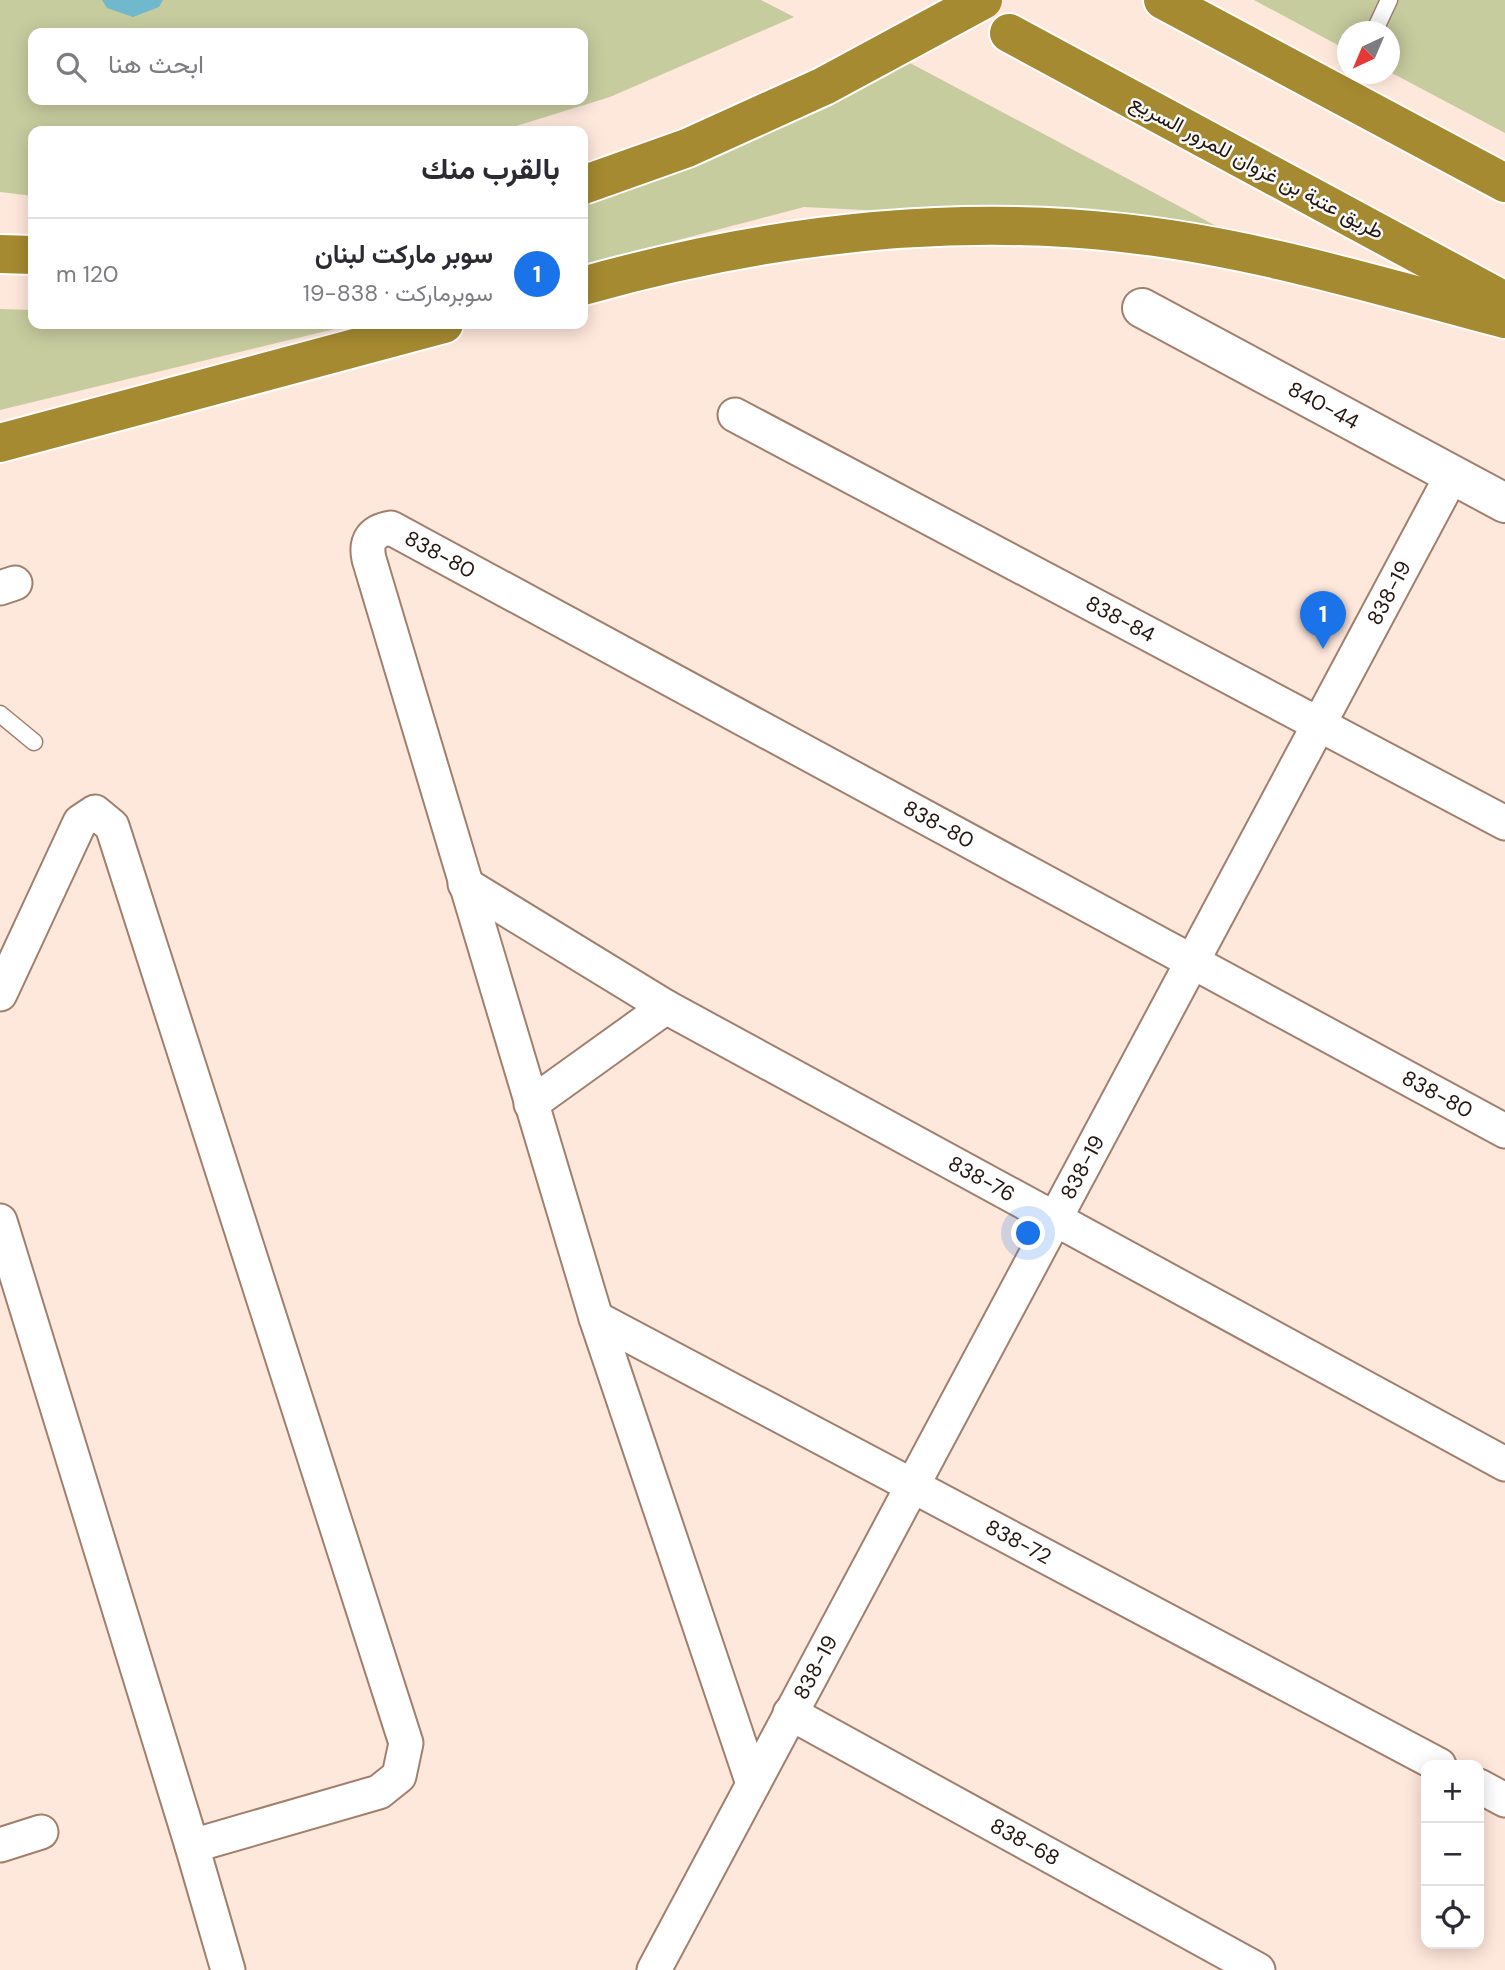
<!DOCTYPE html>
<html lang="ar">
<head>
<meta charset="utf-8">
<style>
	:root { --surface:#fff; --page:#f7f7f7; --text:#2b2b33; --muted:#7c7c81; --line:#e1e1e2; --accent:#1a73e8 }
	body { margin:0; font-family:"DM Sans",Vazirmatn,sans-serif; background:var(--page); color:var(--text); direction:rtl }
	.controls { position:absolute; right:21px; bottom:21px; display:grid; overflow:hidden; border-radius:14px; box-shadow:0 4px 18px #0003 }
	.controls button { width:63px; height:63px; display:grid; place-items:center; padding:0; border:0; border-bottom:2px solid var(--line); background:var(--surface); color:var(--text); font:35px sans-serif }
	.compass { position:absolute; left:1337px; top:21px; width:63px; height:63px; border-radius:50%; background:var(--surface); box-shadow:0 4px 18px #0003; rotate:224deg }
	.you { position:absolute; left:1029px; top:1234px; width:24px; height:24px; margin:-18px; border:5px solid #fff; border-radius:50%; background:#1a73e8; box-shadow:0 0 0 10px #1a73e833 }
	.badge { display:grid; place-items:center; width:46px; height:46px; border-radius:50%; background:var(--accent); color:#fff; font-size:23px; font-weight:700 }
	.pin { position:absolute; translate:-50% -58px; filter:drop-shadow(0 2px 4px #0008) }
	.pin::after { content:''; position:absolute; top:37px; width:24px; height:21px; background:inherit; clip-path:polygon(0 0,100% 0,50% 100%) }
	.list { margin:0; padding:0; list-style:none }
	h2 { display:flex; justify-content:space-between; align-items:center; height:91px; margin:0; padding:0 28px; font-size:30px }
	h2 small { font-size:23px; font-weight:400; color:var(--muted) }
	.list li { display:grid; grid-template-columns:46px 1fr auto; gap:21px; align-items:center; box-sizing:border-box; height:112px; padding:0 28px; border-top:2px solid var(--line) }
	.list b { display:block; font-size:26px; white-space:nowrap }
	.list p { margin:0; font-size:23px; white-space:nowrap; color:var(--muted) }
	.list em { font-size:23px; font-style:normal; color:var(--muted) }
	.icon { flex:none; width:38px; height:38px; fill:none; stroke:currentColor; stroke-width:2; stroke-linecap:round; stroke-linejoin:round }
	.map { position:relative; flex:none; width:1505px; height:1970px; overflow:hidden; direction:ltr }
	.search { position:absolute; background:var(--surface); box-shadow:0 4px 18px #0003; left:28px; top:28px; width:560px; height:77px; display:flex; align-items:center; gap:18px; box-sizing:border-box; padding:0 24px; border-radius:14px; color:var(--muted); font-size:26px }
	.panel { position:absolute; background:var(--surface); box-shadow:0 4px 18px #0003; left:28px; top:126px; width:560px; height:203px; border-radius:14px; direction:rtl }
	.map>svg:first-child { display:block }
	.green { fill:#c7cc9f; fill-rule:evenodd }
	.water { fill:#70b8cc }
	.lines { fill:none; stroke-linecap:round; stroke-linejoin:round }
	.service-casing { stroke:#a17f6d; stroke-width:19 }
	.minor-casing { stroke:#a17f6d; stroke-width:37 }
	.tertiary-casing { stroke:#a17f6d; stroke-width:42 }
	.motorway-casing { stroke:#fff; stroke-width:42 }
	.service { stroke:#fff; stroke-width:16 }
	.minor { stroke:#fff; stroke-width:33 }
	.tertiary { stroke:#fff; stroke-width:38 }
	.motorway { stroke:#a68a31; stroke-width:38 }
	.motorway-bridge-casing { stroke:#fff; stroke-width:42; stroke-linecap:butt }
	.motorway-bridge { stroke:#a68a31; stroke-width:38 }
	.labels { text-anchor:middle; stroke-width:5; stroke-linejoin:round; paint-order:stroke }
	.street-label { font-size:21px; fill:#241710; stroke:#fafafa }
</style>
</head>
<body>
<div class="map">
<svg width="1505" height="1970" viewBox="0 0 1505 1970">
	<rect width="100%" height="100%" fill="#fee7db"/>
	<g class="green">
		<path d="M0 0H761L794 17 610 97 500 131H33V196L0 192ZM33 33H583V100H33Z"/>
		<path d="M1254 0H1505V133L1390 72V32H1348L1347 50Z"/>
		<path d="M897 56 1220 228 804 207 583 265V195Z"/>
		<path d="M0 309 33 310V324H355L0 410Z"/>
	</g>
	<path class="water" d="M102 0H163L159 7 133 17 107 8Z"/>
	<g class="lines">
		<defs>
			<g id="service">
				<path d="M1374 32 1389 0"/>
				<path d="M0 714 34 742"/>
			</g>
			<g id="minor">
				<path id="s1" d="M735 415 1505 823"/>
				<path d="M0 588 15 583"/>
				<path id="s2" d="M465 884 666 1007 1505 1464"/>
				<path d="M0 994 80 822 95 812 112 826 406 1743 399 1776 379 1792 192 1846"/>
				<path d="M531 1104 666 1007"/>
				<path d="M0 1221 192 1846 228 1970"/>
				<path id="s3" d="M596 1318 1439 1765"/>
				<path id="s4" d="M790 1713 1258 1970"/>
				<path id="s5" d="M753 1784 596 1318 369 559C365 541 372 531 391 528L1505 1131"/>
				<path d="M1479 1786 1505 1800"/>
				<path d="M0 1845 41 1832"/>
				<path id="s6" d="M654 1970 1452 475"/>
			</g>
			<g id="tertiary">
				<path id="s7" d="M1142 308 1505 503"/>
			</g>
			<g id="motorway">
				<path d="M1163 0 1505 183"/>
				<path d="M1009 33 1505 301"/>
				<path d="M0 254 33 255"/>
				<path d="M583 286C757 237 942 213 1123 233 1253 247 1379 286 1505 319"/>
				<path d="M0 443 444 324"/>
			</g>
		</defs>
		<use href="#service" class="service-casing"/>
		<use href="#minor" class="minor-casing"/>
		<use href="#tertiary" class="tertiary-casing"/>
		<use href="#motorway" class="motorway-casing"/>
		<use href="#service" class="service"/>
		<use href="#minor" class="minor"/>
		<use href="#tertiary" class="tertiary"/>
		<use href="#motorway" class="motorway"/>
		<defs>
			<path id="motorway-bridge" d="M583 185 687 148 824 86 983 0"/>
		</defs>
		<use href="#motorway-bridge" class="motorway-bridge-casing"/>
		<use href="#motorway-bridge" class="motorway-bridge"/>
	</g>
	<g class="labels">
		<g class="street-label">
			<text transform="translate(1257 167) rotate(28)" y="7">طريق عتبة بن غزوان للمرور السريع</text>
			<text dy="7" stroke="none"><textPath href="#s7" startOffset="206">840-44</textPath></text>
			<text dy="7" stroke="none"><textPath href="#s5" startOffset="1384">838-80</textPath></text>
			<text dy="7" stroke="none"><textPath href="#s6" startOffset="1561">838-19</textPath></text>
			<text dy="7" stroke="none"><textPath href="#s1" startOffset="436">838-84</textPath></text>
			<text dy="7" stroke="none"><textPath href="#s5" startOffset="1951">838-80</textPath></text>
			<text dy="7" stroke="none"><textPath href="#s5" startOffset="2518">838-80</textPath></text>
			<text dy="7" stroke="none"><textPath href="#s6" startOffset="910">838-19</textPath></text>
			<text dy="7" stroke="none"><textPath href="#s2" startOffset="595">838-76</textPath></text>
			<text dy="7" stroke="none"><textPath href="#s3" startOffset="478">838-72</textPath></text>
			<text dy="7" stroke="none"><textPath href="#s6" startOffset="343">838-19</textPath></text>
			<text dy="7" stroke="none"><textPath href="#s4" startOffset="268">838-68</textPath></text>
		</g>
	</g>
</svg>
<div class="controls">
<button>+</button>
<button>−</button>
<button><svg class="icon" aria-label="locate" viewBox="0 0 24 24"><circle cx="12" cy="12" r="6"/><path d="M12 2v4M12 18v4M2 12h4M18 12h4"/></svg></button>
</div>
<svg class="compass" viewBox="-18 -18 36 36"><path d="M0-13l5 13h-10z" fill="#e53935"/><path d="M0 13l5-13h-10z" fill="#7c7c81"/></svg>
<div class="you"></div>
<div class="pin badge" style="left:1323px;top:649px">1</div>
<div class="search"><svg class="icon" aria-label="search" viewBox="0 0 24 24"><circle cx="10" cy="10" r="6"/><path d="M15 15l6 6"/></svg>ابحث هنا</div>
<section class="panel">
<h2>بالقرب منك<small></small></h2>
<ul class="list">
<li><span class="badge">1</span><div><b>سوبر ماركت لبنان</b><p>سوبرماركت · 838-19</p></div><em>120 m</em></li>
</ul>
</section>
</div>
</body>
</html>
